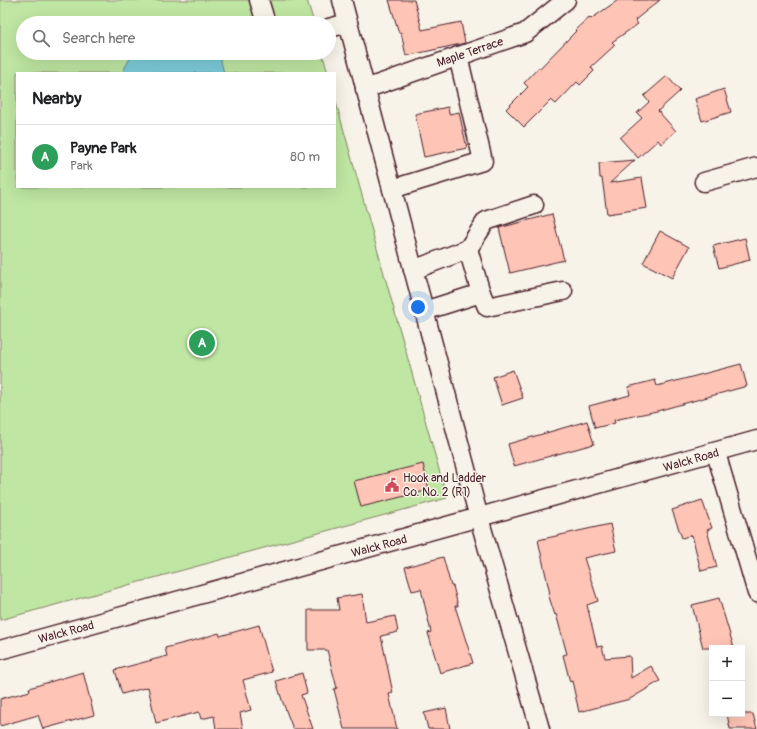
<!DOCTYPE html>
<html lang="en">
<head>
<meta charset="utf-8">
<style>
	:root { --surface:#fff; --page:#f6f6f6; --text:#202124; --muted:#757577; --line:#e0e0e0; --accent:#d1495b }
	body { margin:0; font-family:Pangolin,sans-serif; background:var(--page); color:var(--text) }
	.controls { position:absolute; right:12px; bottom:12px; display:grid; overflow:hidden; border-radius:0px; box-shadow:0 4px 16px #0002 }
	.controls button { width:36px; height:36px; display:grid; place-items:center; padding:0; border:0; border-bottom:1px solid var(--line); background:var(--surface); color:var(--text); font:20px sans-serif }
	.you { position:absolute; left:418px; top:307px; width:14px; height:14px; margin:-10px; border:3px solid #fff; border-radius:50%; background:#1a73e8; box-shadow:0 0 0 6px #1a73e833 }
	.badge { display:grid; place-items:center; width:26px; height:26px; border-radius:50%; background:var(--accent); color:#fff; font-size:13px; font-weight:700 }
	.pin { position:absolute; translate:-50% -50%; border:2px solid #fff; box-shadow:0 1px 4px #0006 }
	.list { margin:0; padding:0; list-style:none }
	h2 { display:flex; justify-content:space-between; align-items:center; height:52px; margin:0; padding:0 16px; font-size:17px }
	h2 small { font-size:13px; font-weight:400; color:var(--muted) }
	.list li { display:grid; grid-template-columns:26px 1fr auto; gap:12px; align-items:center; box-sizing:border-box; height:64px; padding:0 16px; border-top:1px solid var(--line) }
	.list b { display:block; font-size:15px; white-space:nowrap }
	.list p { margin:0; font-size:13px; white-space:nowrap; color:var(--muted) }
	.list em { font-size:13px; font-style:normal; color:var(--muted) }
	.icon { flex:none; width:22px; height:22px; fill:none; stroke:currentColor; stroke-width:2; stroke-linecap:round; stroke-linejoin:round }
	.map { position:relative; flex:none; width:757px; height:729px; overflow:hidden }
	.search { position:absolute; background:var(--surface); box-shadow:0 4px 16px #0002; left:16px; top:16px; width:320px; height:44px; display:flex; align-items:center; gap:10px; box-sizing:border-box; padding:0 14px; border-radius:22px; color:var(--muted); font-size:15px }
	.panel { position:absolute; background:var(--surface); box-shadow:0 4px 16px #0002; left:16px; top:72px; width:320px; height:116px; border-radius:0px }
	.map>svg:first-child { display:block }
	.green { fill:#bfe6a2; stroke:#848266 }
	.water { fill:#7dcbda; stroke:#698694 }
	.building { fill:#fec4b6; stroke:#4a1f2b }
	.lines { fill:none; stroke-linecap:round; stroke-linejoin:round }
	.minor-casing { stroke:#4a1f2b; stroke-width:21 }
	.minor { stroke:#f7f3e8; stroke-width:18 }
	.labels { text-anchor:middle; stroke-width:3; stroke-linejoin:round; paint-order:stroke }
	.street-label { font-size:12px; fill:#4a1f2b; stroke:#f7f3e8 }
	.poi-label { font-size:12px; fill:#4a1f2b; stroke:#f7f3e8; text-anchor:start }
</style>
</head>
<body>
<div class="map">
<svg width="757" height="729" viewBox="0 0 757 729">
	<rect width="100%" height="100%" fill="#f7f3e8"/>
	<filter id="ink" filterUnits="userSpaceOnUse"><feTurbulence type="fractalNoise" baseFrequency=".025" numOctaves="2"/><feDisplacementMap in="SourceGraphic" scale="8" xChannelSelector="R" yChannelSelector="G"/><feConvolveMatrix kernelMatrix="1 2 1 2 8 2 1 2 1" color-interpolation-filters="sRGB"/></filter>
	<g filter="url(#ink)">
		<path class="green" d="M0 0H307L314 23H23V53H322L328 73H17V187H335V99L447 498 0 620Z"/>
		<path class="water" d="M138 53H219L224 73H122L129 60Z"/>
		<g class="building">
			<path d="M389 0H414L422 30 461 22 465 43 406 56 401 32 399 33Z"/>
			<path d="M618 0H660L635 20 638 24 612 42 615 45 591 67 594 71 580 85 577 82 556 104 551 100 524 127 506 109 528 87 524 83 539 67 540 68 576 31 575 30 589 17 591 19Z"/>
			<path d="M667 76 680 91 658 111 676 131 661 144 658 140 638 158 620 138 642 118 637 113 649 102 644 96Z"/>
			<path d="M724 89 731 112 702 121 695 99Z"/>
			<path d="M448 107 449 114 459 112 467 148 424 157 415 114Z"/>
			<path d="M635 160 610 183 642 178 647 208 607 214 602 178H600L599 163Z"/>
			<path d="M552 214 564 260 510 273 499 228Z"/>
			<path d="M660 231 689 247 672 278 643 263Z"/>
			<path d="M745 238 750 260 719 268 713 246Z"/>
			<path d="M741 364 747 386 657 411 614 420 615 423 595 428 589 406 630 395 628 387 655 380 657 386Z"/>
			<path d="M513 370 523 398 502 405 493 377Z"/>
			<path d="M587 421 594 444 514 466 508 444Z"/>
			<path d="M423 464 429 490 361 507 354 481Z"/>
			<path d="M702 500 712 528 707 530 717 567 701 571 692 535 682 538 672 510Z"/>
			<path d="M610 524 616 551 584 558 598 601 587 605 597 647 602 646 605 658 630 656 631 678 651 666 660 681 630 699 579 712 572 681 570 682 563 655 567 654 556 614 555 615 548 594H550L538 540Z"/>
			<path d="M443 557 451 586H453L458 606H455L473 663 440 673 428 633 431 632 421 589 412 591 405 567Z"/>
			<path d="M362 594 366 622 395 616 398 632 381 636 393 693 389 694 397 729H344L334 689 337 688 327 650H308V610H339L337 598Z"/>
			<path d="M719 598 734 648H703L692 605Z"/>
			<path d="M259 625 272 672 243 680 251 710 240 713 243 729H216L214 716 201 719 199 712 156 723 148 687 122 694 115 670 167 656 165 648 196 640 219 633 220 636Z"/>
			<path d="M83 672 94 715 43 729 38 715 0 726V699L30 691 29 688Z"/>
			<path d="M302 673 307 693 301 695 313 729H293L282 700 276 681Z"/>
			<path d="M446 708 450 729H428L424 713Z"/>
			<path d="M727 714H753L757 729H730Z"/>
		</g>
		<g class="lines">
			<defs>
				<g id="minor">
					<path d="M259 0 266 23"/>
					<path d="M342 0 479 518 540 729"/>
					<path d="M329 28 348 23"/>
					<path d="M365 89 525 33 566 0"/>
					<path d="M704 182 757 167"/>
					<path d="M392 189 483 161 458 56"/>
					<path d="M468 249 486 221 534 205"/>
					<path d="M413 270 468 249 481 293 424 311"/>
					<path d="M481 293 487 307 563 291"/>
					<path d="M716 453 757 593"/>
					<path d="M0 650 757 440"/>
				</g>
			</defs>
			<use href="#minor" class="minor-casing"/>
			<use href="#minor" class="minor"/>
		</g>
	</g>
	<defs>
		<symbol id="civic-bare" viewBox="-9 -9 18 18"><path d="M-.6-6.5H3V-4.5H.6V-3L4-1V1h2V6H-6V1h2V-1L-.6-3ZM-1.2 2.5V6h2.4V2.5Z" fill="#d1495b" stroke="#f7f3e8" stroke-width="2.5" paint-order="stroke"/></symbol>
	</defs>
	<g fill-rule="evenodd">
		<use href="#civic-bare" x="382" y="475" width="20" height="20"/>
	</g>
	<g class="labels">
		<g class="street-label">
			<text transform="translate(470 52) rotate(-19)" y="4">Maple Terrace</text>
			<text transform="translate(691 460) rotate(-16)" y="4">Walck Road</text>
			<text transform="translate(379 546) rotate(-15)" y="4">Walck Road</text>
			<text transform="translate(66 632) rotate(-15)" y="4">Walck Road</text>
		</g>
		<g class="poi-label">
			<text x="403" y="482">Hook and Ladder<tspan x="403" dy="14">Co. No. 2 (R1)</tspan></text>
		</g>
	</g>
</svg>
<div class="controls">
<button>+</button>
<button>−</button>
</div>
<div class="you"></div>
<div class="pin badge" style="left:202px;top:343px;background:#2e9e5b">A</div>
<div class="search"><svg class="icon" aria-label="search" viewBox="0 0 24 24"><circle cx="10" cy="10" r="6"/><path d="M15 15l6 6"/></svg>Search here</div>
<section class="panel">
<h2>Nearby<small></small></h2>
<ul class="list">
<li><span class="badge" style="background:#2e9e5b">A</span><div><b>Payne Park</b><p>Park</p></div><em>80 m</em></li>
</ul>
</section>
</div>
</body>
</html>
